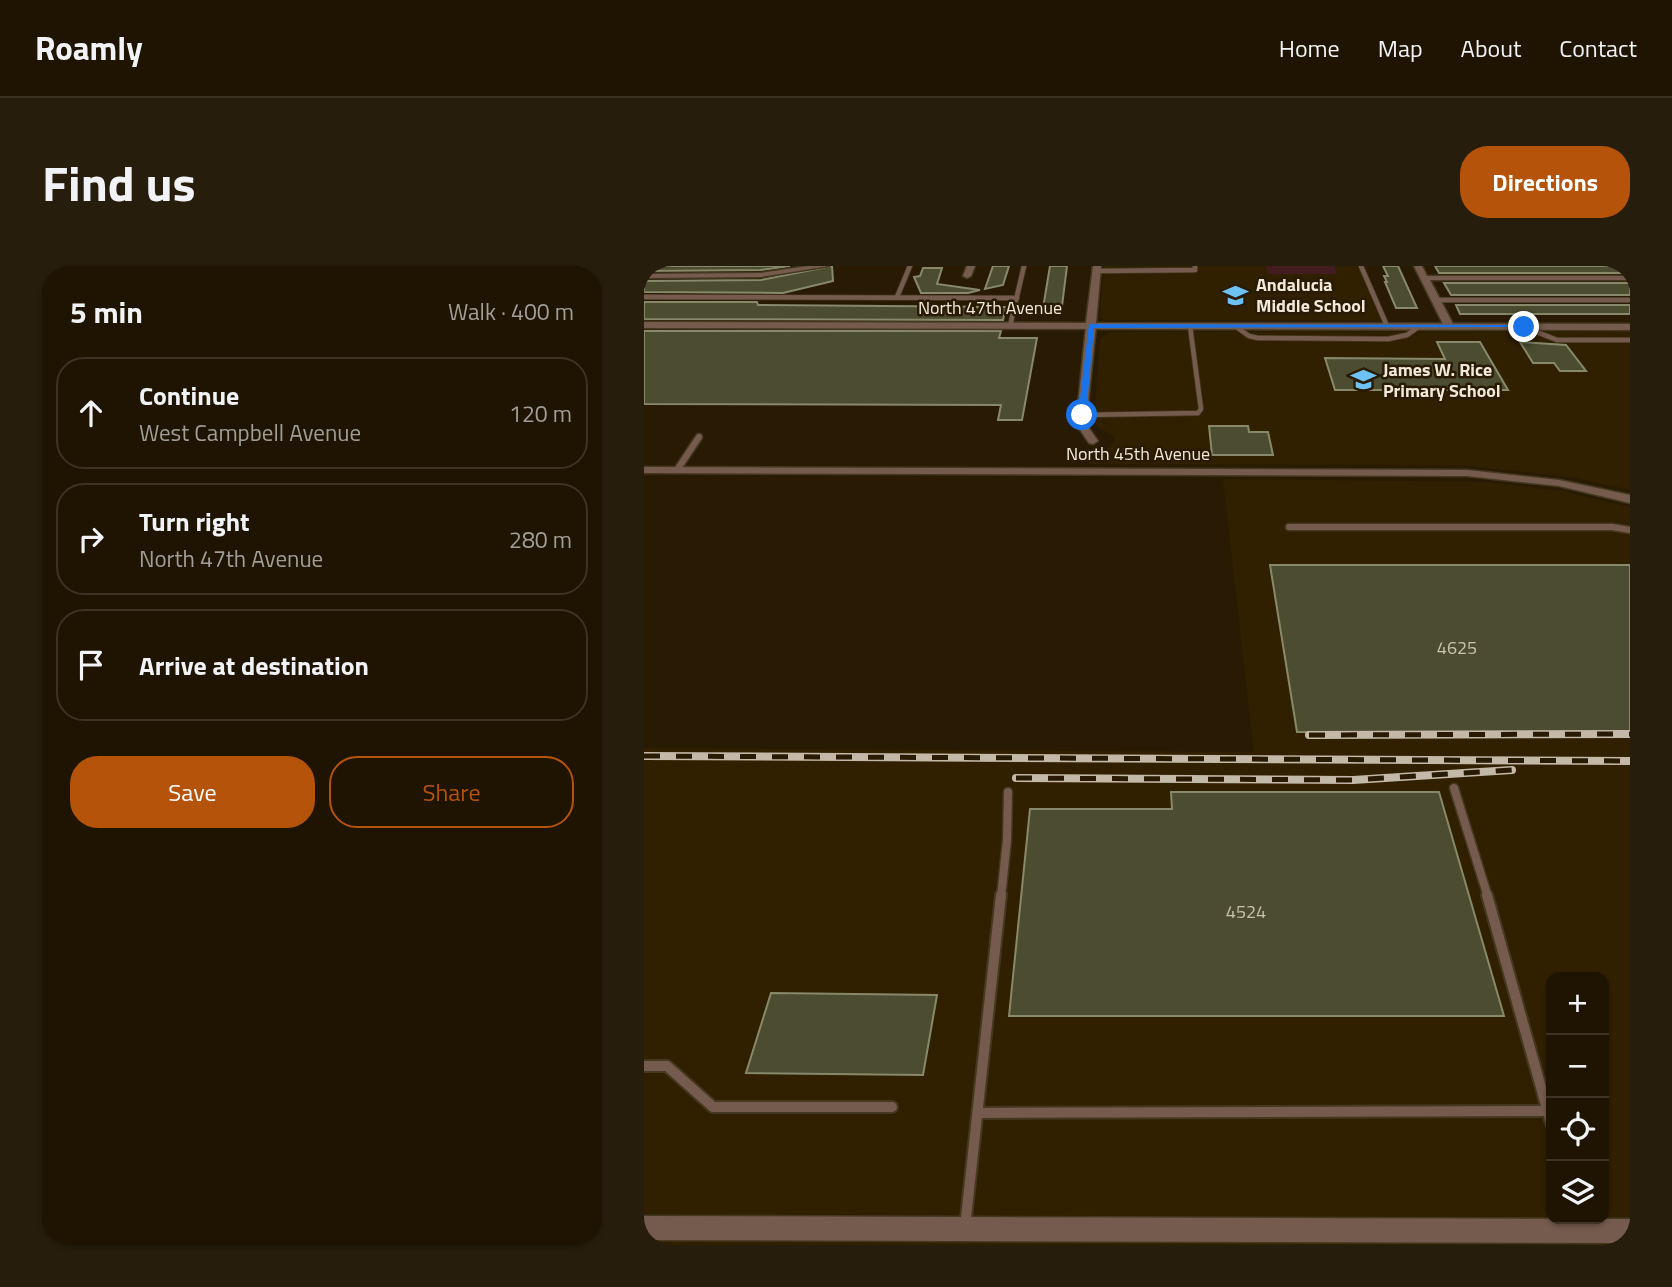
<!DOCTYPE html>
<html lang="en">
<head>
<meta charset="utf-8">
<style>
	:root { --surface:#1f1402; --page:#271d0c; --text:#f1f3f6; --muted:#a19e99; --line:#3c3324; --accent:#b45309 }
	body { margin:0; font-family:"Titillium Web",sans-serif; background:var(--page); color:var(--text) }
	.controls { position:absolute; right:21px; bottom:21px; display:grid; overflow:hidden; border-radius:14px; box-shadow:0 2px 5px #0004 }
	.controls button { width:63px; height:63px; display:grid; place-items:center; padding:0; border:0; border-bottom:2px solid var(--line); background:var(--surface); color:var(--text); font:35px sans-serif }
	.stop { position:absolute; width:21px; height:21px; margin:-16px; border:5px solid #1a73e8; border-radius:50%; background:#fff }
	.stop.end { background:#1a73e8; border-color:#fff; box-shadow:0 2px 7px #0008 }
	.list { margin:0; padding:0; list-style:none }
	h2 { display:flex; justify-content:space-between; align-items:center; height:91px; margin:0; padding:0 28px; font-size:30px }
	h2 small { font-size:23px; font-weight:400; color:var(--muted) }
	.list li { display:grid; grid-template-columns:46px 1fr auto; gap:21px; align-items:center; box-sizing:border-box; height:112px; margin:0 14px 14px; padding:0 14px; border:2px solid var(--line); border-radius:28px }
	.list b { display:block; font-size:26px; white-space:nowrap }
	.list p { margin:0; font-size:23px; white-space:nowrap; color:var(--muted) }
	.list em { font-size:23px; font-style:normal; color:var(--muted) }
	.actions { display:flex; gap:14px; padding:21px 28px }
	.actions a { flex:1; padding:16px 0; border:2px solid var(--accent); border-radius:28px; text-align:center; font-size:24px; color:var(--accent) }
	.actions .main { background:var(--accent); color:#fff }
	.icon { flex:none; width:38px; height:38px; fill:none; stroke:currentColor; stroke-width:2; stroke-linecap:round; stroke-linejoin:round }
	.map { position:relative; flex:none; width:986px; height:979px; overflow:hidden; border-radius:28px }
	header { display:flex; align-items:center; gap:42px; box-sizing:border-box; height:98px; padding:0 35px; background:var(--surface); border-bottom:2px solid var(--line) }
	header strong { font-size:33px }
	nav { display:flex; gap:38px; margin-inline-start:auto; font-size:24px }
	.intro { display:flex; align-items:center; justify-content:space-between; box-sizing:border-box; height:168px; padding:0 42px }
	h1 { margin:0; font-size:49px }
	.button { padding:18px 32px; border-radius:28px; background:var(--accent); color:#fff; font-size:24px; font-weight:700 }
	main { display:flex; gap:42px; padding:0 42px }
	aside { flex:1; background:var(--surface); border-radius:28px; box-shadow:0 2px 5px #0004 }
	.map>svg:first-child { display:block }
	.built { fill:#312000; fill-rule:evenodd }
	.green { fill:#421c1f }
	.building { fill:#4b4c30; stroke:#87896a; stroke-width:2 }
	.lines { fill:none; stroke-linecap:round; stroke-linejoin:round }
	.service-far3-casing { stroke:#453821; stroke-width:6 }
	.service-far2-casing { stroke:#453821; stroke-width:9 }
	.service-far1-casing { stroke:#453821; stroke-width:11 }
	.service-casing { stroke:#453821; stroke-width:14 }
	.minor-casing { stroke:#453821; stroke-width:3 }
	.tertiary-casing { stroke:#453821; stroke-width:3 }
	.service-far3 { stroke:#755b4d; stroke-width:4.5 }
	.service-far2 { stroke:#755b4d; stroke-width:6 }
	.service-far1 { stroke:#755b4d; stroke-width:8 }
	.service { stroke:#755b4d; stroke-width:10 }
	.minor { fill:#755b4d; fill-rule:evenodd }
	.tertiary { fill:#755b4d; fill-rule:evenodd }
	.rail-casing { stroke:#c4b9a9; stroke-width:8 }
	.rail { stroke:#291b03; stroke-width:5; stroke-dasharray:16; stroke-linecap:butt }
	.route { fill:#1a73e8 }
	.labels { text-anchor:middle; stroke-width:5; stroke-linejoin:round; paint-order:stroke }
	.far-poi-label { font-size:18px; font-weight:bold; fill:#f3e9db; stroke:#291b03; text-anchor:start }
	.far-street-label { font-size:18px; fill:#f3e9db; stroke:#291b03 }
	.number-label { font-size:18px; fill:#c9c2b0 }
</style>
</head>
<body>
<header>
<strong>Roamly</strong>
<nav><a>Home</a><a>Map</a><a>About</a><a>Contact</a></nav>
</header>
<div class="intro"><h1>Find us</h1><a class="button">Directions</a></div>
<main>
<aside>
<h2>5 min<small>Walk · 400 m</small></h2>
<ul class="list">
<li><svg class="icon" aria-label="ahead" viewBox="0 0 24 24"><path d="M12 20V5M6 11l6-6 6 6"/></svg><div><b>Continue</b><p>West Campbell Avenue</p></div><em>120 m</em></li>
<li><svg class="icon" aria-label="right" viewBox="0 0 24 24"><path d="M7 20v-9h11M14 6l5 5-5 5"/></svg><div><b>Turn right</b><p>North 47th Avenue</p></div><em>280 m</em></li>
<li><svg class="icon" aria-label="arrive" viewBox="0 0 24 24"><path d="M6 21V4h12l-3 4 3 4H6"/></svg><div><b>Arrive at destination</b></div></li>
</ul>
<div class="actions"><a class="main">Save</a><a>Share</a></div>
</aside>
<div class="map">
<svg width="986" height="979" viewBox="0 0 986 979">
	<rect width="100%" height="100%" fill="#291b03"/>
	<g class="built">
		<path d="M460 0H714L737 55 461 54 456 51Z"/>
		<path d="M467 66H986V224L928 211 816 199 446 198V185L464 182 471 175 469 169 455 162 450 155 456 72Z"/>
		<path d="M579 213 843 216 917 225 986 241V979H0V482L610 486ZM907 711H960V953H907Z"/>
	</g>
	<path class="green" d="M622 0H690L693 8H624Z"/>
	<g class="building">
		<path d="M0 0H146L117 4 0 5Z"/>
		<path d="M188 0 189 15 139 27 0 26V15L117 14Z"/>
		<path d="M349 0H365L359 19 341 23Z"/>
		<path d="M406 0H423L417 48H398Z"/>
		<path d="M739 0H754L773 42H752L741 16H743L740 10H744Z"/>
		<path d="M791 0H986V7H795Z"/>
		<path d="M279 2H298L293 18 336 24 324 27H277L270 11 276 10Z"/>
		<path d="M800 17H986V29H807Z"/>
		<path d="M0 36H113L114 39 362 41 359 54 0 53Z"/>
		<path d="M812 39H986V48H816Z"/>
		<path d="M0 65H357L355 72H393L378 154H354L357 139 0 138Z"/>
		<path d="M793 76H836L864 124H691L681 92 801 93Z"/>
		<path d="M876 76 922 79 942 105H916L910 97H889Z"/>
		<path d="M565 160H604L605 166H624L629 189H568Z"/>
		<path d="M626 299H986V466H653Z"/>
		<path d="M527 526H795L860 750H365L386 543H528Z"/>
		<path d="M127 727 293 729 279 809 102 807Z"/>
	</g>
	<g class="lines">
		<defs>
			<g id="service-far3">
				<path d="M717 0 743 60"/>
				<path d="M452 5 551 4V0"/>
				<path d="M0 31 373 32"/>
				<path d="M253 31 266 0"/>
				<path d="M792 34H986"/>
				<path d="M366 60 380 0"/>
				<path d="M591 60 605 70 614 72 744 73 763 69 776 60"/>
				<path d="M880 61 913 74H986"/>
				<path d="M438 149 554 147 557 143 546 60"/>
			</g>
			<g id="service-far2">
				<path d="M33 204 55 171"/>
				<path d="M645 261H968L986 264"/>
			</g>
			<g id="service-far1">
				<path d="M810 522 844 631"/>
				<path d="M357 631 363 574 364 526"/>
			</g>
			<g id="service">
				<path d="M843 629 907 857"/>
				<path d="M0 800H23L69 841H248"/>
				<path d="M334 847 904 845"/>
				<path d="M321 961 357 629"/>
			</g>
			<g id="minor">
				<path d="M164 0H185L117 11 0 12V8L117 7Z"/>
				<path d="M323 0H331L327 10 323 12 319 10Z"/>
				<path d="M770 0H778L783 10H986V14H786L810 60 805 63 800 60Z"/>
				<path d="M447 57 452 60 442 158 454 175 449 178 445 177 432 158 442 60Z"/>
				<path d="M0 201 823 204 915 214 986 229V237L915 220 823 210 0 207Z"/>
				<path d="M0 950 986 953V977L0 974Z"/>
			</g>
			<path id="tertiary" d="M449 0H457L452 57 986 58V64L0 62V56L442 57Z"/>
		</defs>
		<use href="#service-far3" class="service-far3-casing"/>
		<use href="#service-far2" class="service-far2-casing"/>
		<use href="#service-far1" class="service-far1-casing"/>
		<use href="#service" class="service-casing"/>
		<use href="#minor" class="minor-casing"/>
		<use href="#tertiary" class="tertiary-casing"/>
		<use href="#service-far3" class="service-far3"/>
		<use href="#service-far2" class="service-far2"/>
		<use href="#service-far1" class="service-far1"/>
		<use href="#service" class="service"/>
		<use href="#minor" class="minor"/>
		<use href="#tertiary" class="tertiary"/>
		<defs>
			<g id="rail">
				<path d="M665 469 986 468"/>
				<path d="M0 490 986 495"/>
				<path d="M372 512 709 514 868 504"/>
			</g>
		</defs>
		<use href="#rail" class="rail-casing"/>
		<use href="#rail" class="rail"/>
	</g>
	<path class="route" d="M445 58 880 59 884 61 450 62 442 149 438 151 434 149Z"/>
	<defs>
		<symbol id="school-bare" viewBox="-9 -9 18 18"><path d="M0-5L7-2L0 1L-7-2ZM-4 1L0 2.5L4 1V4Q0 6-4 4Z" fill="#6dc2f3" stroke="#291b03" stroke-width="2.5" paint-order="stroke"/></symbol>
	</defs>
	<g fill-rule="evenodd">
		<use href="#school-bare" x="574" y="12" width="35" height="35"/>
		<use href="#school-bare" x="702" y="96" width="35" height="35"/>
	</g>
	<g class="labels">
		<g class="far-poi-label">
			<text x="612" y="25">Andalucia<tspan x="612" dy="21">Middle School</tspan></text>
			<text x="739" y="110">James W. Rice<tspan x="739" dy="21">Primary School</tspan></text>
		</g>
		<g class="far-street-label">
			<text x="346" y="48">North 47th Avenue</text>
			<text x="494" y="194">North 45th Avenue</text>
		</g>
		<g class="number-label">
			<text x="813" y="388">4625</text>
			<text x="602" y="652">4524</text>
		</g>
	</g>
</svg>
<div class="controls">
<button>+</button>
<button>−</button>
<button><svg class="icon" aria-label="locate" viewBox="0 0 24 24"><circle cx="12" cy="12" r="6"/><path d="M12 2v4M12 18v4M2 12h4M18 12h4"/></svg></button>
<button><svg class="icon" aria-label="layers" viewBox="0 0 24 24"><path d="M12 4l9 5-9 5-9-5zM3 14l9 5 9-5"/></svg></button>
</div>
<div class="stop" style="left:438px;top:149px"></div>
<div class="stop end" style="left:880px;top:61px"></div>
</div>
</main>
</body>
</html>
